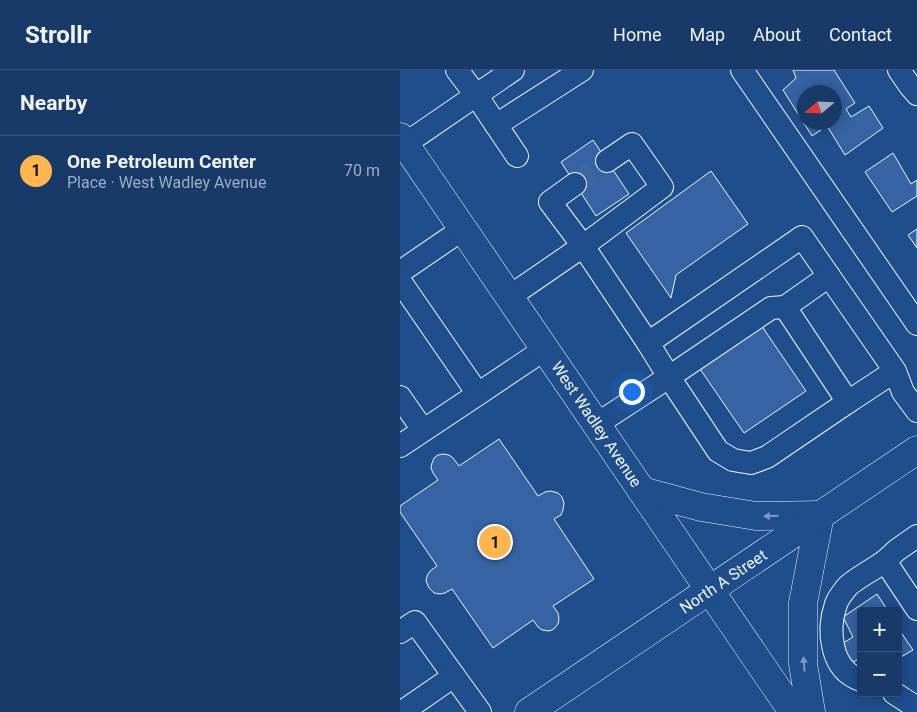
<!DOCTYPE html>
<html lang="en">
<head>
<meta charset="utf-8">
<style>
	:root { --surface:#173a69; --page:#20416f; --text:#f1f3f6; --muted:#9eadc0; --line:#36547d; --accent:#ffb74d }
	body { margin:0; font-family:Roboto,sans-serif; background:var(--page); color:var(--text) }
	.controls { position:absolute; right:15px; bottom:15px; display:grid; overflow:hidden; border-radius:5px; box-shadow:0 2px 12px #0003 }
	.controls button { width:45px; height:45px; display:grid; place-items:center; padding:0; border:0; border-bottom:1px solid var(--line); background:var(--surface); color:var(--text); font:25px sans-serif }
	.compass { position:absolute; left:397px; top:15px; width:45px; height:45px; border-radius:50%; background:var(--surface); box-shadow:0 2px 12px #0003; rotate:251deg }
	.you { position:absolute; left:231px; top:321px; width:18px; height:18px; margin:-12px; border:4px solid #fff; border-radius:50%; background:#1a73e8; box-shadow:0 0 0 8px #1a73e833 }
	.badge { display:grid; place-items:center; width:32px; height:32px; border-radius:50%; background:var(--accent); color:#111; font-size:16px; font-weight:700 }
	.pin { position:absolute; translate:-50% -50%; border:2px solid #fff; box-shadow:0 1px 5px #0006 }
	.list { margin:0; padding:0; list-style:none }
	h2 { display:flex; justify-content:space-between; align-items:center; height:65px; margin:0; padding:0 20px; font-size:21px }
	h2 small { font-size:16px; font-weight:400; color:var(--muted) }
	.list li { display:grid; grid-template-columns:32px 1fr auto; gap:15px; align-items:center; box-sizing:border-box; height:70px; padding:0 20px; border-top:1px solid var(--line) }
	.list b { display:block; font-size:19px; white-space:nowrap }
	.list p { margin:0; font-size:16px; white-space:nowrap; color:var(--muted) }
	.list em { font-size:16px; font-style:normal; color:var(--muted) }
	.map { position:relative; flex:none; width:517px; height:642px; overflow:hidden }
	header { display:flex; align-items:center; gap:30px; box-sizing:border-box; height:70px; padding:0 25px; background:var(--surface); border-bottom:1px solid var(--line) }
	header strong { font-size:24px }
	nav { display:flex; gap:28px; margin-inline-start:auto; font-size:18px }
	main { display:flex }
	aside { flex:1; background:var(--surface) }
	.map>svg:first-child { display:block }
	.building { fill:#3563a3; stroke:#f2f6ff; fill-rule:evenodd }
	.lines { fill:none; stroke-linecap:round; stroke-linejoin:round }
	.minor-tunnel { stroke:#3f679d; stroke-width:22; stroke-dasharray:22 11; stroke-linecap:butt }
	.minor-casing { stroke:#f2f6ff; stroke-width:24 }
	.major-casing { stroke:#f2f6ff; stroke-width:29 }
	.minor { stroke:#1f4e8c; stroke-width:22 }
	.major { stroke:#1f4e8c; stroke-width:28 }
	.oneway { fill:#7e9ac0 }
	.labels { text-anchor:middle; stroke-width:4; stroke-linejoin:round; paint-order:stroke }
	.street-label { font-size:16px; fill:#f2f6ff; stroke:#1f4e8c }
</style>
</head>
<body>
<header>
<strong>Strollr</strong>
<nav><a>Home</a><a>Map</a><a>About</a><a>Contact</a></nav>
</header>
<main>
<aside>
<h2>Nearby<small></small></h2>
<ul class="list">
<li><span class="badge">1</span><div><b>One Petroleum Center</b><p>Place · West Wadley Avenue</p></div><em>70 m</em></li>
</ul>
</aside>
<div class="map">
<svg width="517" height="642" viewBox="0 0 517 642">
	<rect width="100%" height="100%" fill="#1f4e8c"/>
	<g class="building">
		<path d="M393 0H434L455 33 446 39 451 47 469 36 483 58 445 85 427 56 412 66 383 20 396 8ZM404 22H434V52H404Z"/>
		<path d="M193 70 229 124 196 146 161 92Z"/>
		<path d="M493 83 511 114 517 110V126L492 142 465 102Z"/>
		<path d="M311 101 348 154 276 205 271 228 226 163Z"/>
		<path d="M517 159V178L508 165Z"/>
		<path d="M361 255 406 321 344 363 300 299Z"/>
		<path d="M99 369 138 426 145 422 151 421 158 423 162 427 164 433 163 440 161 445 154 449 194 509 153 536 158 543 159 549 158 554 154 559 149 561 142 560 138 557 133 550 93 578 52 519 45 523 40 524 34 523 29 518 26 511 27 506 30 501 37 496 0 442V436L38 410 33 403 31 398 32 393 34 388 38 385 43 384 49 385 53 388 59 396Z"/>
		<path d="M477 524 488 541H461V588L453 592 440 575 453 567 443 547Z"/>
		<path d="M498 558 513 580 501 587 498 583Z"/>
	</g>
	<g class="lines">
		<path class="minor-tunnel" d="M175 114 207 91"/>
		<defs>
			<g id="minor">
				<path d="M57 0 76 25 117 86"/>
				<path d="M342 0 517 254"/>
				<path d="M499 0 510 16 517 24"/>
				<path d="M96 55 182 0"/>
				<path d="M5 74 113 0"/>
				<path d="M175 114 150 132 183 176 262 117 232 74 207 91"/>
				<path d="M0 202 63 159"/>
				<path d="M0 211 78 324 145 279"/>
				<path d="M109 227 183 176 248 273 269 307 371 238 385 237"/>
				<path d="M248 273 402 167 429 206"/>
				<path d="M495 301 448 332 385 237 429 206 495 301 503 322 517 341"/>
				<path d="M0 327 23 360"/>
				<path d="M197 354 269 307 318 381 333 390 351 393 367 387 448 332"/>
				<path d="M0 376 78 324"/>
				<path d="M517 466 497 480 485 491 517 539"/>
				<path d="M0 562 15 552 54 606"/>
				<path d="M461 610C430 600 427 560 436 534 438 528 443 522 447 517 453 510 476 498 485 491"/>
				<path d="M494 623 514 636 517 641"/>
				<path d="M2 642 54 606 80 642"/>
			</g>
			<g id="major">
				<path d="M0 67 393 642"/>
				<path d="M242 421 301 437 356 446 420 445 403 533V594L411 642"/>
				<path d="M129 642 517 380"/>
			</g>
		</defs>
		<use href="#minor" class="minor-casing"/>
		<use href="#major" class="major-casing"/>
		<use href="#minor" class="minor"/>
		<use href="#major" class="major"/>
	</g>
	<defs><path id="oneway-solid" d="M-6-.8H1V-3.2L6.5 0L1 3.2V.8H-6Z" transform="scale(1.25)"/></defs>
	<g class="oneway">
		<use href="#oneway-solid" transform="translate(371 446) rotate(179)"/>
		<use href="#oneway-solid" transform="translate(404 594) rotate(-94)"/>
	</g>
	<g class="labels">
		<g class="street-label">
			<text transform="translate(197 354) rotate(56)" y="6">West Wadley Avenue</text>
			<text transform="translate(323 511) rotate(-34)" y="6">North A Street</text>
		</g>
	</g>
</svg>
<div class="controls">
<button>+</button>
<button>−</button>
</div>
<svg class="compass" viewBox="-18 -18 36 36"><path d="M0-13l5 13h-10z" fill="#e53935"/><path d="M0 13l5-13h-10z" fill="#9eadc0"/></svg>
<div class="you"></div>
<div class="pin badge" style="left:95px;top:472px">1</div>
</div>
</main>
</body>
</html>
